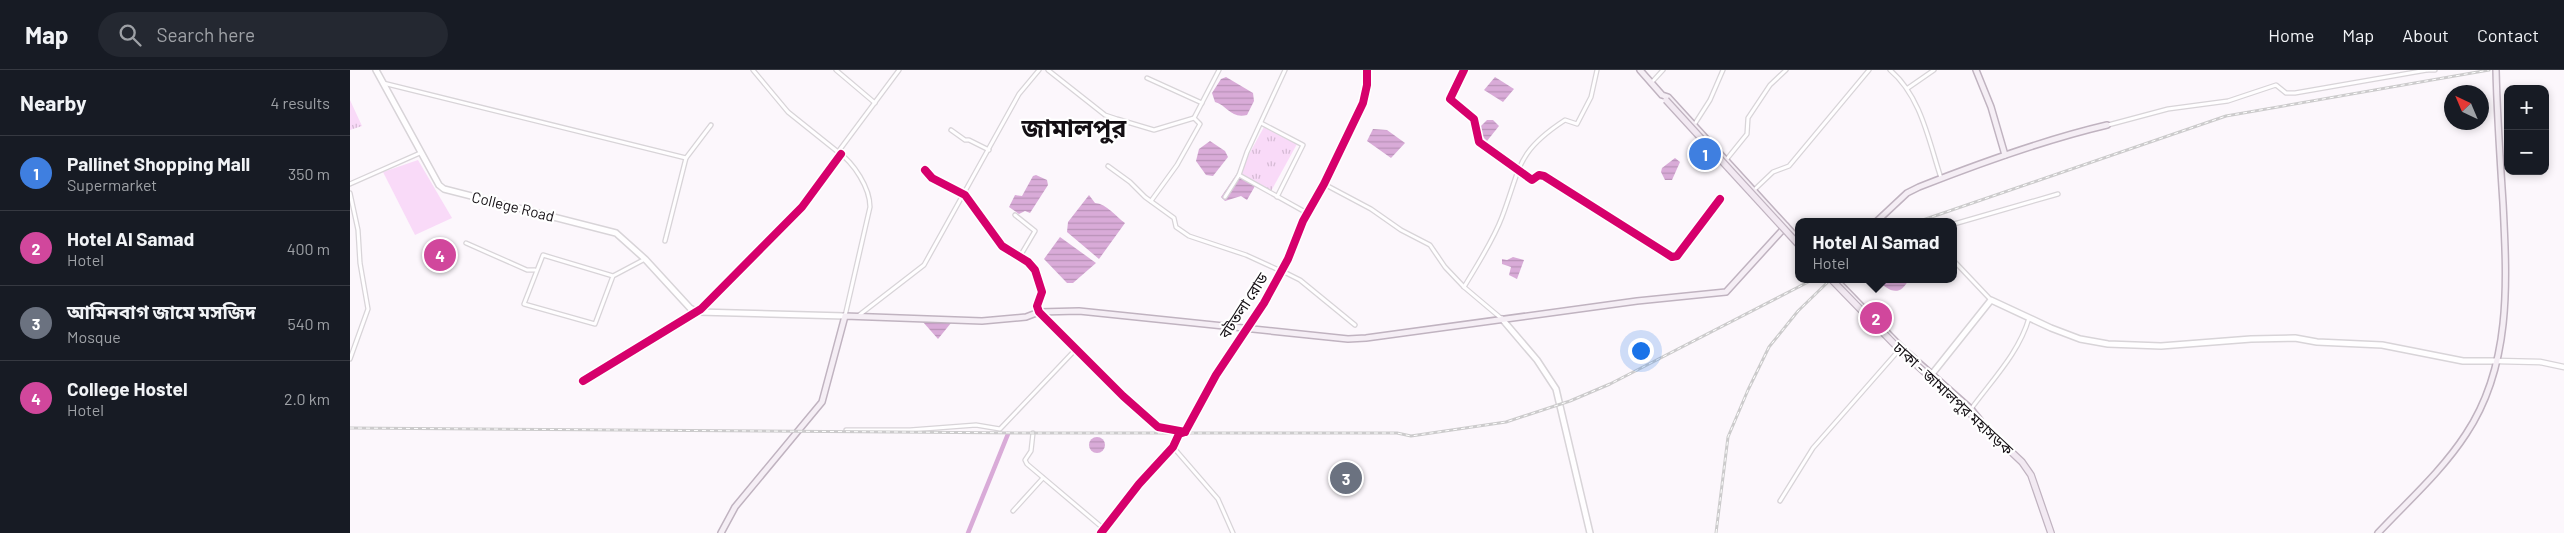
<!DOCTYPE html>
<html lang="en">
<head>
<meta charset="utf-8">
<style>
	:root { --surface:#171b24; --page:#242831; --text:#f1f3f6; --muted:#9ea1a6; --line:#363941; --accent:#db2777 }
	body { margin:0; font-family:Barlow,"Noto Sans Bengali",sans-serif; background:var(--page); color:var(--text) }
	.controls { position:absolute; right:15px; top:15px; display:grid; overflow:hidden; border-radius:10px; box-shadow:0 2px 8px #0003 }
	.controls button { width:45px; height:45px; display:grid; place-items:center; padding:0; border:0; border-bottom:1px solid var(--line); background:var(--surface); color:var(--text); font:25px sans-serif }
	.compass { position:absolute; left:2094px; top:15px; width:45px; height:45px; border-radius:50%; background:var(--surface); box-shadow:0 2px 8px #0003; rotate:316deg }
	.you { position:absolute; left:1290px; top:280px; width:18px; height:18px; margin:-12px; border:4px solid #fff; border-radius:50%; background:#1a73e8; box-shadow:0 0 0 8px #1a73e833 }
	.badge { display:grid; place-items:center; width:32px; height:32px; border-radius:50%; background:var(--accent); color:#fff; font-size:16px; font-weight:700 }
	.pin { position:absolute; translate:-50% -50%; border:2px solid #fff; box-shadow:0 1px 5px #0006 }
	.popup { position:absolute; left:1445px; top:148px; width:162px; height:65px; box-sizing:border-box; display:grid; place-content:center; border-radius:10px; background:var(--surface); filter:drop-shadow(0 1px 4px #0005); font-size:16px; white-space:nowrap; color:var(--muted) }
	.popup b { font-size:19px; color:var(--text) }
	.popup::after { content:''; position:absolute; left:50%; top:100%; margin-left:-10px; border:10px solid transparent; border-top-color:var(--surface) }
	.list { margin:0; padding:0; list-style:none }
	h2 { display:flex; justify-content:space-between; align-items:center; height:65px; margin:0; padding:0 20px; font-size:21px }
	h2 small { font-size:16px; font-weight:400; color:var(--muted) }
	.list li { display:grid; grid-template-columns:32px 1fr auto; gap:15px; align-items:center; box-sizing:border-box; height:75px; padding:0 20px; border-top:1px solid var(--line) }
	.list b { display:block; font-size:19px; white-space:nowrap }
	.list p { margin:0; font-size:16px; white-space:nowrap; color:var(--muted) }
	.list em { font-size:16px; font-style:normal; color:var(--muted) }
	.icon { flex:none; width:28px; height:28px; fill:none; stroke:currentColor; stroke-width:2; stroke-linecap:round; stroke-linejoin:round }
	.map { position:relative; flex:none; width:2214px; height:463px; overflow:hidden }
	header { display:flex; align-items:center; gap:30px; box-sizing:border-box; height:70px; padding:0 25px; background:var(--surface); border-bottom:1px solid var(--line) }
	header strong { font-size:24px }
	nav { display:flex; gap:28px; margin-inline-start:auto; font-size:18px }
	.search { width:350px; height:45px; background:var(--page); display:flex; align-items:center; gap:12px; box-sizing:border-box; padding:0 18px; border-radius:28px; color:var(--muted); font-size:19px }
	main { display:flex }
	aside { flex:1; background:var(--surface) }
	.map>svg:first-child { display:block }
	.grass { fill:url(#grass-tufts) }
	.pitch { fill:#f9daf8 }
	.water { fill:url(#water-rules) }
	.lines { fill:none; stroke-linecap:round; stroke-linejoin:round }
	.canal { stroke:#d9abd8; stroke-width:4.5 }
	.minor-casing { stroke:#d8d4d8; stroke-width:5.5 }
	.tertiary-casing { stroke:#d8d4d8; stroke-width:7 }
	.secondary-casing { stroke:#d8d4d8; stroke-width:8 }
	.primary-casing { stroke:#c0b3c0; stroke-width:8 }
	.trunk-casing { stroke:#c0b3c0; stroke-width:8 }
	.minor { stroke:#fffeff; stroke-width:3 }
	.tertiary { stroke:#fffeff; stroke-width:4.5 }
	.secondary { stroke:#fffeff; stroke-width:5 }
	.primary { stroke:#f5eef5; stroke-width:5 }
	.trunk { stroke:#f2e9f2; stroke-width:5.5 }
	.rail-casing { stroke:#cccbcc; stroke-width:3 }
	.rail { stroke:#fff; stroke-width:1; stroke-dasharray:4; stroke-linecap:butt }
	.trunk-bridge-casing { stroke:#c0b3c0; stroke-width:8; stroke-linecap:butt }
	.trunk-bridge { stroke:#f2e9f2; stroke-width:5.5 }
	.cycleway-casing { stroke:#fff; stroke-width:11 }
	.cycleway { stroke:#d6006c; stroke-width:8 }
	.labels { text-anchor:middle; stroke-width:4.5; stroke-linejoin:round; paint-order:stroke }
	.street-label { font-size:15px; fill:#140f14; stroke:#fff }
	.town-label { font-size:25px; font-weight:bold; fill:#140f14; stroke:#fff }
</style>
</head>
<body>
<header>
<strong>Map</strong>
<div class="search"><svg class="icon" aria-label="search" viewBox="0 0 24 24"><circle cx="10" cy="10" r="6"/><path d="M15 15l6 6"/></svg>Search here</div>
<nav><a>Home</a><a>Map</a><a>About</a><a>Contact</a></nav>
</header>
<main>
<aside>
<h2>Nearby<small>4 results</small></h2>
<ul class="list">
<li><span class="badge" style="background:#3f7fe0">1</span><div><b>Pallinet Shopping Mall</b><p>Supermarket</p></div><em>350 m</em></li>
<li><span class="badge" style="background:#d1479c">2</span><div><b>Hotel Al Samad</b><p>Hotel</p></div><em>400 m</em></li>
<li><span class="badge" style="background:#6b7280">3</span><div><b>আমিনবাগ জামে মসজিদ</b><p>Mosque</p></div><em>540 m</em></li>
<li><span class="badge" style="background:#d1479c">4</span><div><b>College Hostel</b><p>Hotel</p></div><em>2.0 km</em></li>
</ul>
</aside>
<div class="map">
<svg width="2214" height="463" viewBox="0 0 2214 463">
	<defs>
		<pattern id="grass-tufts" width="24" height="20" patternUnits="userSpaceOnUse" patternTransform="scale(1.25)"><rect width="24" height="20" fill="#f9daf8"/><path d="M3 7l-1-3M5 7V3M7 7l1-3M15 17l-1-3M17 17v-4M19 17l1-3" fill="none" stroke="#d5bad4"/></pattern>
		<pattern id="water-rules" width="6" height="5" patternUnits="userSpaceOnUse" patternTransform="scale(1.25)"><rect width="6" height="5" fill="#d9abd8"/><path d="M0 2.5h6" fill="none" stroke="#b992b8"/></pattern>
	</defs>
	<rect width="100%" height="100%" fill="#fcf7fc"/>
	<g class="grass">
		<path d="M0 30 12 56 0 60Z"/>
		<path d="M914 57 947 74 920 123 887 106Z"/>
	</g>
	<path class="pitch" d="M68 90 102 148 65 165 33 102Z"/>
	<g class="water">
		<path d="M876 7 903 23 904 31 897 45C881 49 878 36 865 32L862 23 871 9Z"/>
		<path d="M1145 7 1164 19 1153 32 1134 20Z"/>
		<path d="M1137 50H1143L1149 56 1137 71 1129 63 1131 56Z"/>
		<path d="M1023 59 1037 60 1055 73 1041 88 1017 71Z"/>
		<path d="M860 71 875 81 878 87 863 106 856 105 846 91 849 79Z"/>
		<path d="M1325 88 1330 92 1322 110H1315L1311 102 1312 98Z"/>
		<path d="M686 105 697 110 698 115 680 143 675 141 669 144 659 137 665 125 672 126 683 106Z"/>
		<path d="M886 105 905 116 897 130 891 126 875 131 871 127Z"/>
		<path d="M739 125 745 133C757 134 765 146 775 153L749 189 717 162 718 152Z"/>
		<path d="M710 167 746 193 723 213H717L694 189Z"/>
		<path d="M1163 187 1174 190 1167 209 1159 205 1161 197 1152 194V189L1157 190Z"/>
		<path d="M1526 209H1559C1549 229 1538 220 1526 209Z"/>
		<path d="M573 252 601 253 588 269Z"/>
		<circle cx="747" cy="375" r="8"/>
	</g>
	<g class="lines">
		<path class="canal" d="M618 463 658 364"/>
		<defs>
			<g id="minor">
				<path d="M403 0 438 42 488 82"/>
				<path d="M486 0 525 33"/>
				<path d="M698 0 755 45 767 49 804 60 844 48"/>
				<path d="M935 0 897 82 889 105 957 143"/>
				<path d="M1114 0 1100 29 1124 49 1129 72 1182 110 1189 105 1194 106 1322 187 1327 186 1370 129"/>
				<path d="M1540 0C1571 26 1579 72 1591 108"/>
				<path d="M2078 0H2085"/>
				<path d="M797 8 852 33"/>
				<path d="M1302 12 1313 0"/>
				<path d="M33 13 336 88"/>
				<path d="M1558 18 1584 0"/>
				<path d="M911 53 953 75 927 127"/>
				<path d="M1344 55 1360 30 1373 0"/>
				<path d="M1758 55 1818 39 1878 31 1926 15 1936 23H1945L2077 0"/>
				<path d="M601 60 615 70H619L639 80"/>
				<path d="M1376 90 1397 64 1398 48 1420 15 1436 0"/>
				<path d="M758 96 780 112 795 127 824 148 826 157 839 166 896 185 931 201"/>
				<path d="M575 100 582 108 615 125 652 176 678 192 685 200 692 222 687 236 689 242 773 326 808 357 832 362"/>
				<path d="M0 114 70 83"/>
				<path d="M974 114 1021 139 1051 160 1080 175 1095 197 1114 217 1152 249"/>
				<path d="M1404 120 1423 102 1439 96 1519 0"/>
				<path d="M0 123 8 160 10 193 18 239 0 289"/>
				<path d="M875 127 889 105"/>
				<path d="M801 131 827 95 850 54 844 48 869 0"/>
				<path d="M665 145 685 161 669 188"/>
				<path d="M1604 154 1708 124"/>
				<path d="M315 171 336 88 361 55"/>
				<path d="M116 173 177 200H185"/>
				<path d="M1604 191 1641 230"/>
				<path d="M932 201 950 210 1005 255"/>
				<path d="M263 206 245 254 174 234 193 185 263 206 295 189"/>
				<path d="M1114 217C1127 195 1143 171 1152 147 1171 97 1166 82 1215 50L1227 54 1241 27 1247 0"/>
				<path d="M495 246 520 137C520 118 504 93 488 82L549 0"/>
				<path d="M508 246 574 195 669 24 689 0"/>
				<path d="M233 311 351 239 452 137 491 84"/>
				<path d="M1621 339C1642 310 1669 283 1679 248"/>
				<path d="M496 360H560L626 355 650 359 727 278"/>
				<path d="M683 363 681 381 675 390 677 394 754 459"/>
				<path d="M823 377 868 429 883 463"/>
				<path d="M1430 431 1463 378 1549 280"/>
				<path d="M663 441 693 408"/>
				<path d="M751 463 789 414 823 377 829 364 835 362 866 305 914 233 938 189 953 151 974 114 1013 33 1017 15V0"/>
			</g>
			<path id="tertiary" d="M2147 291 2190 292 2214 297"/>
			<g id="secondary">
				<path d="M26 0 89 115 94 119 266 163 295 189 340 238 348 242 495 246"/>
				<path d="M1152 249 1187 290 1206 319 1240 463"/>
				<path d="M1582 304 1641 230 1701 258 1730 269 1758 274 1811 276 1901 269 1945 268 1967 272 2032 275 2113 291H2147"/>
			</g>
			<g id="primary">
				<path d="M1290 0 1312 25 1318 27 1448 169"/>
				<path d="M1626 0 1641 37 1655 85"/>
				<path d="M1526 152 1557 123 1569 117C1630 93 1693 70 1757 55"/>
				<path d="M1485 209 1551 277 1621 339 1630 350"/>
				<path d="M371 463 385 437 472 332 495 246 632 251 676 247 689 242 729 241 998 269 1016 268 1287 231 1376 222 1436 156"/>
				<path d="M2028 463C2058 431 2092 401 2116 364 2162 295 2157 211 2153 133 2150 88 2147 44 2146 0"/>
			</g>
			<path id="trunk" d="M1635 357 1672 392 1681 405 1701 463"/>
		</defs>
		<use href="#minor" class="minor-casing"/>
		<use href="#tertiary" class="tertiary-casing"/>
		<use href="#secondary" class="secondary-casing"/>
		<use href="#primary" class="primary-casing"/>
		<use href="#trunk" class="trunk-casing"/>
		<use href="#minor" class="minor"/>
		<use href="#tertiary" class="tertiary"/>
		<use href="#secondary" class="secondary"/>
		<use href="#primary" class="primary"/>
		<use href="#trunk" class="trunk"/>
		<defs>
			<g id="rail">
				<path d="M1567 152 1876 46 2139 0"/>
				<path d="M0 358 683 363H1047L1061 366 1156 352 1220 331 1260 314 1464 209"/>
				<path d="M1366 463 1378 367 1398 320 1419 277 1448 241 1481 209"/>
			</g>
		</defs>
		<use href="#rail" class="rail-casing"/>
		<use href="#rail" class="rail"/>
		<defs>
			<g id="trunk-bridge">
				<path d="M1316 30 1448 174"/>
				<path d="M1481 209 1548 278 1635 357"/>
			</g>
		</defs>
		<use href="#trunk-bridge" class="trunk-bridge-casing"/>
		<use href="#trunk-bridge" class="trunk-bridge"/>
		<defs>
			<g id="cycleway">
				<path d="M1114 0 1100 29 1124 49 1129 72 1182 110 1189 105 1194 106 1322 187 1327 186 1370 129"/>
				<path d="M575 100 582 108 615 125 652 176 678 192 685 200 692 222 687 236 689 242 773 326 808 357 835 362"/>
				<path d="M233 311 351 239 452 137 491 84"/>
				<path d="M751 463 789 414 823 377 829 364 835 362 866 305 914 233 938 189 953 151 974 114 1013 33 1017 15V0"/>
			</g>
		</defs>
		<use href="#cycleway" class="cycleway-casing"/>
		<use href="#cycleway" class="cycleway"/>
	</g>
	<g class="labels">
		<g class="street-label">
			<text transform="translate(163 137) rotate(14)" y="5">College Road</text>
			<text transform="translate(894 236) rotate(-57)" y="5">বটতলা রোড</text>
			<text transform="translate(1603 329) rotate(43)" y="5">ঢাকা - জামালপুর মহাসড়ক</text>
		</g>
		<g class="town-label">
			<text x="724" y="67">জামালপুর</text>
		</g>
	</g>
</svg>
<div class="controls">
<button>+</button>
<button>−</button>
</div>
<svg class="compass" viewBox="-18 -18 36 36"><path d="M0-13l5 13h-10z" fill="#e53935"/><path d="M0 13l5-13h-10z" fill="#9ea1a6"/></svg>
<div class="you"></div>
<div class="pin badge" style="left:1355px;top:84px;background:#3f7fe0">1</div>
<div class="pin badge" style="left:1526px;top:248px;background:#d1479c">2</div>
<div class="popup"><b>Hotel Al Samad</b>Hotel</div>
<div class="pin badge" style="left:996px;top:408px;background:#6b7280">3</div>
<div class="pin badge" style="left:90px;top:185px;background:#d1479c">4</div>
</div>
</main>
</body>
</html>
